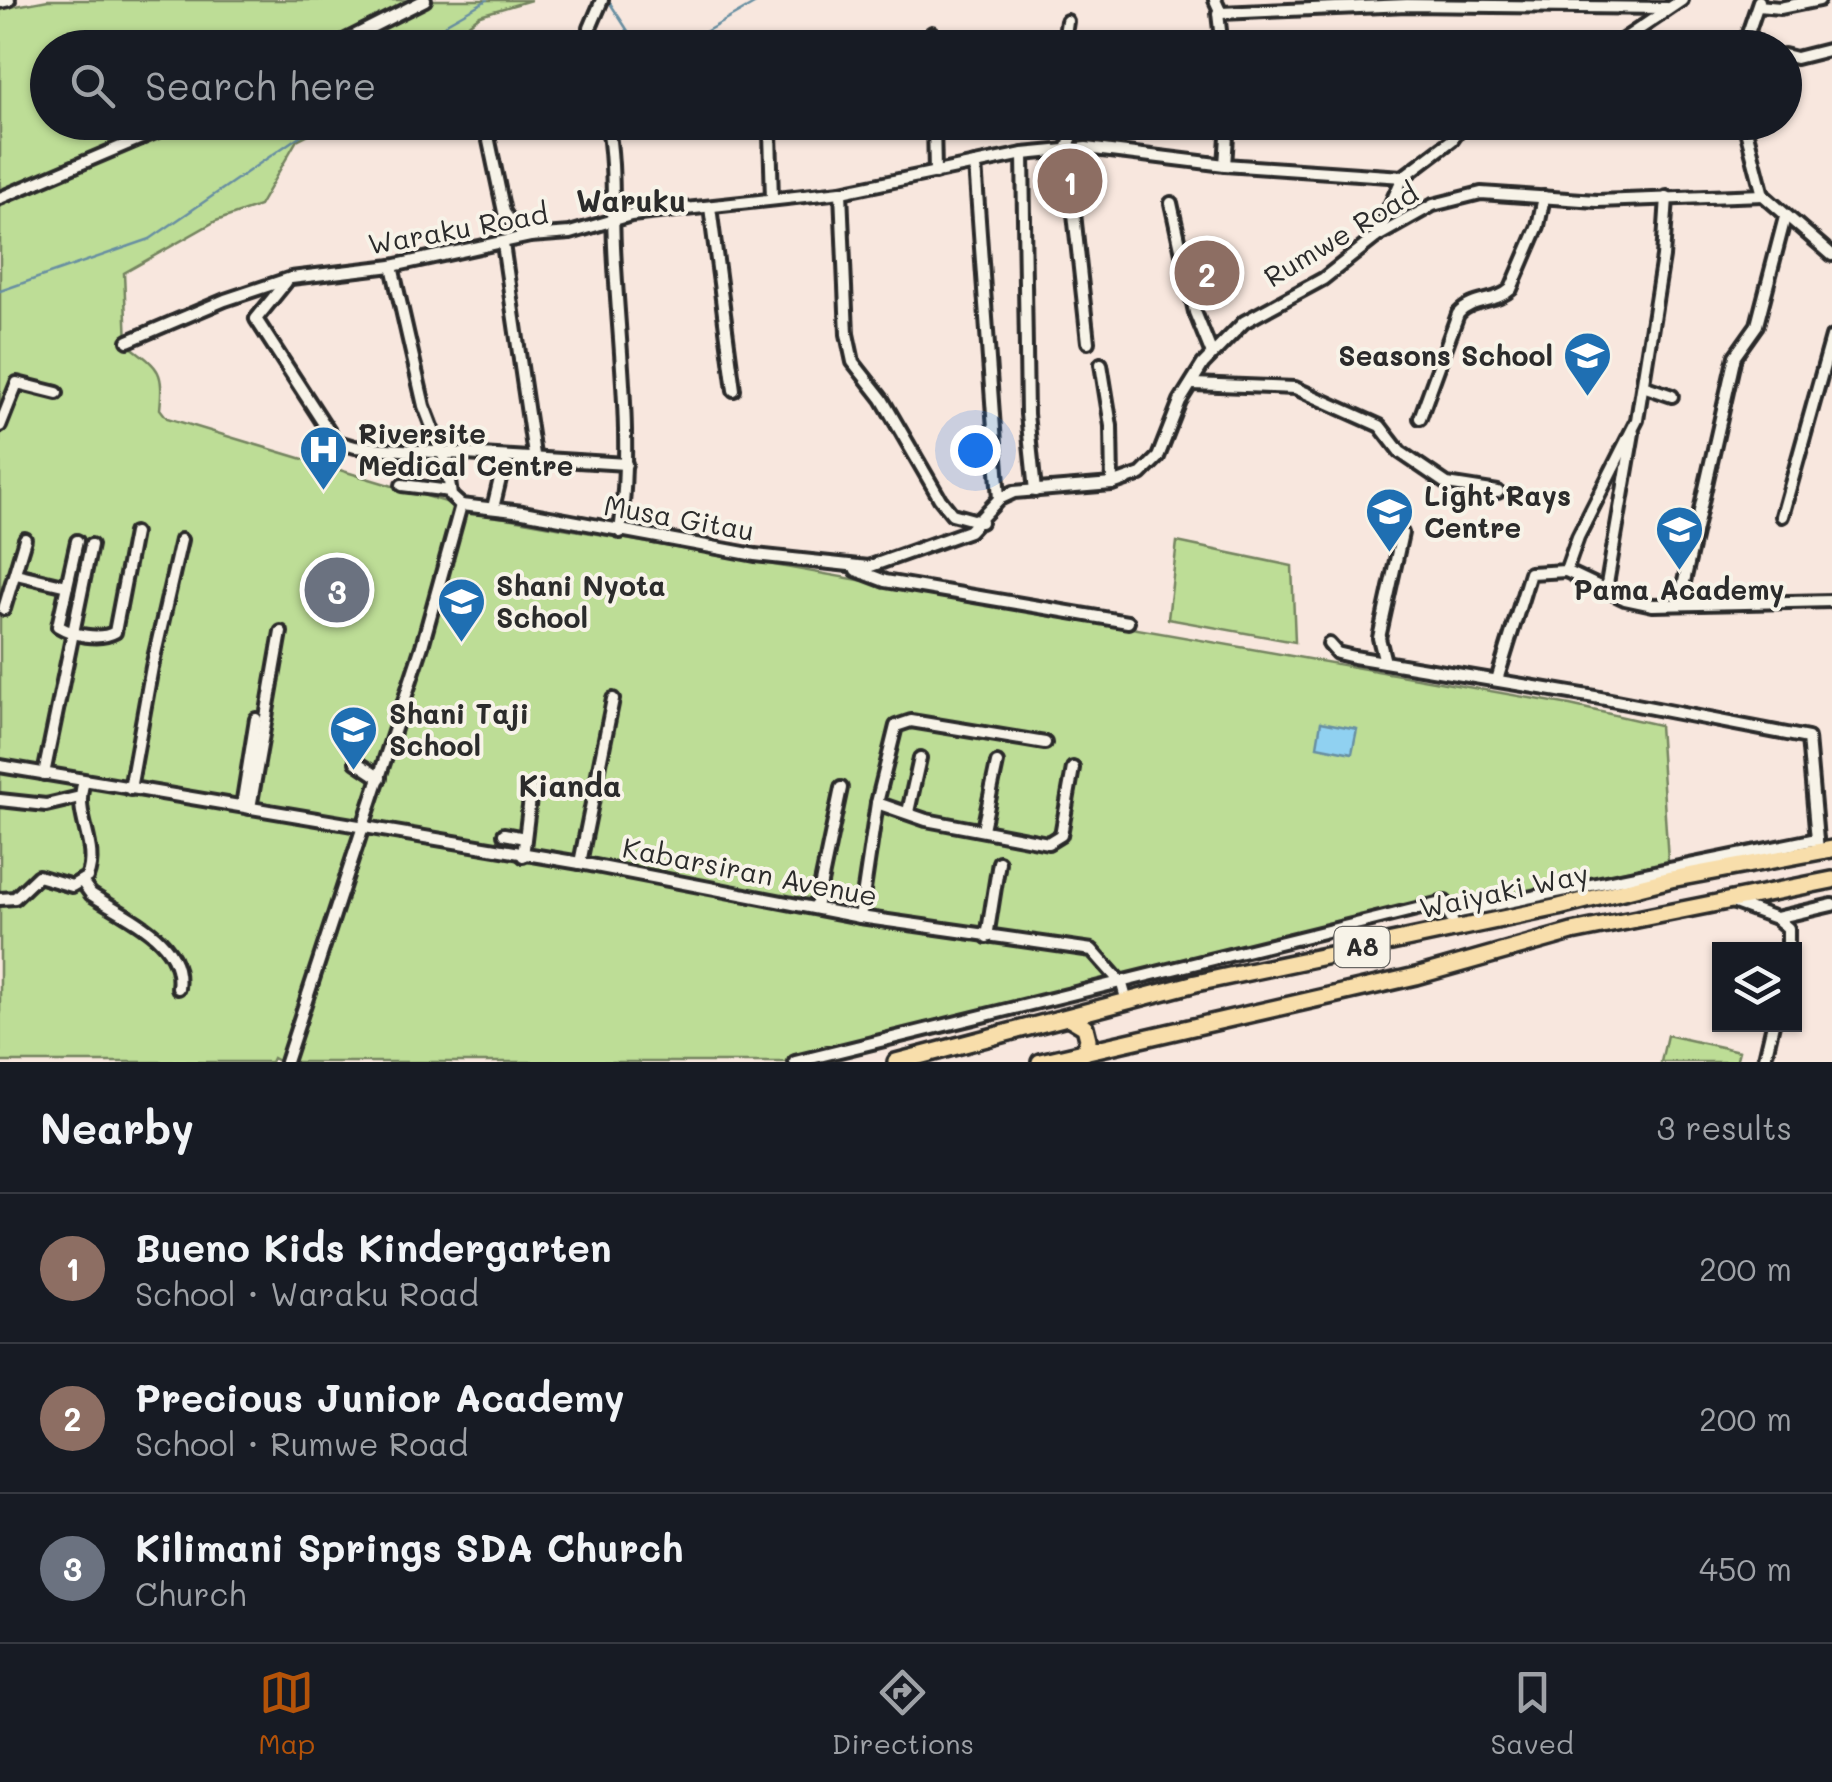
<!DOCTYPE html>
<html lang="en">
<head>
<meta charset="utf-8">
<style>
	:root { --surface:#171b24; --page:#20242c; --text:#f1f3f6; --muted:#9ea1a6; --line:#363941; --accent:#b45309 }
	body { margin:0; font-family:Mali,sans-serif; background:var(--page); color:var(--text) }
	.controls { position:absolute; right:30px; bottom:30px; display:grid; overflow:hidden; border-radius:0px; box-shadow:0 2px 8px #0004 }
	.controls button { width:90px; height:90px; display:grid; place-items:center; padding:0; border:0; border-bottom:2px solid var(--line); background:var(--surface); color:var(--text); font:50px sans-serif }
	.you { position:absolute; left:975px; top:450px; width:35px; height:35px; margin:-25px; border:8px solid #fff; border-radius:50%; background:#1a73e8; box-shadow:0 0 0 15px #1a73e833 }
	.badge { display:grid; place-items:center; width:65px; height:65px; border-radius:50%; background:var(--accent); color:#fff; font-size:32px; font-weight:700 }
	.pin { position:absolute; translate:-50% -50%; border:5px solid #fff; box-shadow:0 2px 10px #0006 }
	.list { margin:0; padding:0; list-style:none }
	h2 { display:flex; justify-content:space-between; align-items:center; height:130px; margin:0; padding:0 40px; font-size:42px }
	h2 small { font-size:32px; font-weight:400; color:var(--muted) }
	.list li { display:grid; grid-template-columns:65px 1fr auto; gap:30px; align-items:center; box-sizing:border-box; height:150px; padding:0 40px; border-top:2px solid var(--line) }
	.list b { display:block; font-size:38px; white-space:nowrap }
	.list p { margin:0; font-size:32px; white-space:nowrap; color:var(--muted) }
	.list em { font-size:32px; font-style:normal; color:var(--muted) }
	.icon { flex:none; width:55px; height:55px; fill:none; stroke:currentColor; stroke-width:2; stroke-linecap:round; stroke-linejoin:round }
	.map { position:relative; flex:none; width:1832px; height:1062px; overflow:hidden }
	.search { position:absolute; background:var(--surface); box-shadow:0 2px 8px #0004; left:30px; right:30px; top:30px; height:110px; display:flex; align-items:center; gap:25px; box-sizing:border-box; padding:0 35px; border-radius:55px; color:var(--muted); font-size:38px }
	.sheet { height:580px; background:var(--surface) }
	nav { display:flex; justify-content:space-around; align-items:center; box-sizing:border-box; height:140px; border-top:2px solid var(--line); background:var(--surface); font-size:28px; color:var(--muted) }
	nav a { display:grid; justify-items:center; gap:5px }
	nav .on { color:var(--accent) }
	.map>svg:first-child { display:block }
	.green { fill:#bddd96; stroke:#748460; stroke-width:2.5 }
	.water { fill:#90d1f1; stroke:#688fa2; stroke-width:2.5 }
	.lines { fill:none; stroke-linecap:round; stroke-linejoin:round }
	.stream { stroke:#688fa2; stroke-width:2.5 }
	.minor-casing { stroke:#2b2b2b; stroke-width:18 }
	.highway-casing { stroke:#2b2b2b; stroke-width:22 }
	.minor { stroke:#f7f3e8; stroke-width:10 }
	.highway { stroke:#f8deab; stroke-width:15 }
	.labels { text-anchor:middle; stroke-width:8; stroke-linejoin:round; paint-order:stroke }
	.shield { fill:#f7f3e8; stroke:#686764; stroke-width:2.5 }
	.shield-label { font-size:25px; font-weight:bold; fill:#2b2b2b }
	.street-label { font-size:28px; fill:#2b2b2b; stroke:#f7f3e8 }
	.poi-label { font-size:28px; font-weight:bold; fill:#2b2b2b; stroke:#f7f3e8; text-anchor:start }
	.neighbourhood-label { font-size:30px; font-weight:bold; fill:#2b2b2b; stroke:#f7f3e8 }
</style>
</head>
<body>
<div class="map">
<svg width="1832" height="1062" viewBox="0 0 1832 1062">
	<rect width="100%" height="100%" fill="#f8e7de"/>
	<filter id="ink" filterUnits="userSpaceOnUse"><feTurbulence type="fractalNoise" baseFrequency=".01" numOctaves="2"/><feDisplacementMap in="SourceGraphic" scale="20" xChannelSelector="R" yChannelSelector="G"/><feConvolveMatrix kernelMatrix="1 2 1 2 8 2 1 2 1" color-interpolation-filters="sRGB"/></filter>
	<g filter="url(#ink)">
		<g class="green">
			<path d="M48 0H531L480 15 439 47 48 48V122L331 123 297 140 259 206 216 221 124 273 127 344C159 368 164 369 160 409L167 418 489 515 1570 705 1659 725 1668 861 1094 987 818 1062H280L273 1058 271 1062H0V9Z"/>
			<path d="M1177 542 1292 566 1295 642 1168 619Z"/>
			<path d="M1667 1035 1739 1051 1736 1062H1661Z"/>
		</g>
		<path class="water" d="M1321 722 1357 729 1352 753 1317 746Z"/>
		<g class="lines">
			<g class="stream">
				<path d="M608 0 639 48"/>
				<path d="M423 48 448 22 487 0"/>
				<path d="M677 48 761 0"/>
				<path d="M0 291 150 239 320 122"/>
			</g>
			<defs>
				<g id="minor">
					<path d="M1215 0 1221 13 1407 5 1667 8"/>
					<path d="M0 2 9 0"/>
					<path d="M1758 6 1780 8 1819 0"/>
					<path d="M1218 13 1222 48"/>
					<path d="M932 33V48"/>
					<path d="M1744 42 1761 48"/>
					<path d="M330 48 425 0"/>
					<path d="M592 48 590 28 602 0"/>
					<path d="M1063 48 1067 21"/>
					<path d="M1611 48 1682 0"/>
					<path d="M1743 48 1759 1"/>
					<path d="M1784 55 1796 58 1832 49"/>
					<path d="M485 122 504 212 512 224 526 226 530 236"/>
					<path d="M607 122C615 164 612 204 614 246 618 342 633 436 620 532"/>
					<path d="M934 122 935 173"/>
					<path d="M1069 122 1071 139 1067 149 1088 342"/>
					<path d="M1744 122 1763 195 1832 255"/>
					<path d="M1023 154 1027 414 1035 491"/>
					<path d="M975 164 999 499"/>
					<path d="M1225 165 1228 122"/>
					<path d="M841 192 847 334 853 362 882 399 940 499 952 514 981 522"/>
					<path d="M0 198 179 122"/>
					<path d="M772 199 770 133 775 122"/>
					<path d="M1171 203 1195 312 1212 354"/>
					<path d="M710 207 734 390"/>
					<path d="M1376 237 1403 177 1452 140 1465 122"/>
					<path d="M503 244 534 455"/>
					<path d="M392 266 424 406 447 466 451 496 461 505"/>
					<path d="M286 282 256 319 335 441 355 447 626 464"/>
					<path d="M128 341 225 300 291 278 392 266 530 236 570 233 631 215 841 192 1023 154 1086 148 1225 165 1403 177"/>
					<path d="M1101 364 1111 426 1112 484"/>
					<path d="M1193 384 1295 388 1380 426 1400 452 1447 484 1498 492"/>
					<path d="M1643 386 1672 396"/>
					<path d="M1420 418 1458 314C1473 297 1496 303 1511 289L1538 226 1544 197"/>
					<path d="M0 426 17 383 57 393"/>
					<path d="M402 485 450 491"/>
					<path d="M461 505 523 512 755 555 868 567 969 531 999 499 1014 492 1112 484 1141 474 1158 457 1180 401 1203 364 1244 322 1323 279 1376 237 1433 205 1481 193 1597 201 1763 195"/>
					<path d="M493 508 505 458"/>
					<path d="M1782 516 1832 337"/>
					<path d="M77 541 58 626C73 635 99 641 115 632L134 533"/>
					<path d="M856 570 885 581 1128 622"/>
					<path d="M1566 571 1625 599 1653 605 1832 601"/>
					<path d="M16 574 67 586"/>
					<path d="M1606 590 1633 433"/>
					<path d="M1679 604 1735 356 1757 325 1785 217"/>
					<path d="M4 609 25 539"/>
					<path d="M1329 644 1337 653 1354 657 1595 697 1808 738 1818 851"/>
					<path d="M1385 662 1379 638 1402 533"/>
					<path d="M1497 680 1530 573 1566 571 1578 537 1637 420 1663 257 1667 197"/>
					<path d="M350 715 356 734V762L380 778"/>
					<path d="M0 766 580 863 860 917 1092 950 1122 984 1127 1002"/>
					<path d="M44 774 91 545"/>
					<path d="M130 789 152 667 181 540"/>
					<path d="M0 800 46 805 80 797"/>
					<path d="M877 803 926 820 1048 843 1061 835 1073 768"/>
					<path d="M242 806 256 719"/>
					<path d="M250 808 281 632"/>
					<path d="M908 812 920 758"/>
					<path d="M983 829 997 763"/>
					<path d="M504 834 525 838"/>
					<path d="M523 856 531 790"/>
					<path d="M580 863 613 699"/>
					<path d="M83 883 91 894C125 917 185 940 178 988"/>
					<path d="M0 899 15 898 38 876 72 886 87 877C100 845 72 815 84 782"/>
					<path d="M1732 902 1776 918 1788 928V949"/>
					<path d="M816 907 841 788"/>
					<path d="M1449 914 1817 839"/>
					<path d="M860 917 877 803 896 726 911 721 1045 743"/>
					<path d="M1776 918 1832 905"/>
					<path d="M987 937 999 862"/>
					<path d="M286 1062 422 646 461 505"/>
					<path d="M795 1062 1445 902 1454 926"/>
					<path d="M1764 1062 1773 1024"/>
				</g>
				<g id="highway">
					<path d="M1070 1018 1085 1027 1088 1039 1084 1053"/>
					<path d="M896 1062 1196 983 1559 907 1671 879 1832 849"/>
					<path d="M1040 1062 1416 976 1572 932 1832 880"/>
				</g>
			</defs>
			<use href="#minor" class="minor-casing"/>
			<use href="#highway" class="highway-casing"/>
			<use href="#minor" class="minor"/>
			<use href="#highway" class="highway"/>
		</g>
	</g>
	<defs>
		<symbol id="school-pin" viewBox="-11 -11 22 30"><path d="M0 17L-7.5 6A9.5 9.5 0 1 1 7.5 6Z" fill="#1f6fb2" stroke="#f7f3e8"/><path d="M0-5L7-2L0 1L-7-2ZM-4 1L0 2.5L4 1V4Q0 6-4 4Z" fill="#fff"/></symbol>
		<symbol id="hospital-pin" viewBox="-11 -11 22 30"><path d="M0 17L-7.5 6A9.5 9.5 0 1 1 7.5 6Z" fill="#1f6fb2" stroke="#f7f3e8"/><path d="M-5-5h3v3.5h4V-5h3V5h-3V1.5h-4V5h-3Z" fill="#fff"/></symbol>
	</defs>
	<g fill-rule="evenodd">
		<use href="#school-pin" x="1560" y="328" width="55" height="75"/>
		<use href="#hospital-pin" x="296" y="422" width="55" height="75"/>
		<use href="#school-pin" x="1362" y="484" width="55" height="75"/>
		<use href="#school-pin" x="1652" y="502" width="55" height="75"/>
		<use href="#school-pin" x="434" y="574" width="55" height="75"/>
		<use href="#school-pin" x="326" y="702" width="55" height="75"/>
	</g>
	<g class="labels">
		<rect class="shield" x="1334.5" y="927" width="55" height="40" rx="8"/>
		<g class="shield-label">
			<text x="1362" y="956">A8</text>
		</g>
		<g class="street-label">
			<text transform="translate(458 229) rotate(-10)" y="10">Waraku Road</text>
			<text transform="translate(1341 235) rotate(-31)" y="10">Rumwe Road</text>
			<text transform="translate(679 518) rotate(10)" y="10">Musa Gitau</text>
			<text transform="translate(750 872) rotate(11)" y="10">Kabarsiran Avenue</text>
			<text transform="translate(1504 891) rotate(-12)" y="10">Waiyaki Way</text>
		</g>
		<g class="poi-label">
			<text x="1553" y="366" text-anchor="end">Seasons School</text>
			<text x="358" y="444">Riversite<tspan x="358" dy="32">Medical Centre</tspan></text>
			<text x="1424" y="506">Light Rays<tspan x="1424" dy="32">Centre</tspan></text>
			<text x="496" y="596">Shani Nyota<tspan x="496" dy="32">School</tspan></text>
			<text x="1679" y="600" text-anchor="middle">Pama Academy</text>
			<text x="389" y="724">Shani Taji<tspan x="389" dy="32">School</tspan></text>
		</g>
		<g class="neighbourhood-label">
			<text x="631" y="212">Waruku</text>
			<text x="570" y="797">Kianda</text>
		</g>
	</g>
</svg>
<div class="controls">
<button><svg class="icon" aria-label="layers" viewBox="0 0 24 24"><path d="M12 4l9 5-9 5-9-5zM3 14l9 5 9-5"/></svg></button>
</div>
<div class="you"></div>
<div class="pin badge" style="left:1070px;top:181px;background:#8d6e63">1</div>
<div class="pin badge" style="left:1207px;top:273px;background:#8d6e63">2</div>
<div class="pin badge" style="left:337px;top:590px;background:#6b7280">3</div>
<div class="search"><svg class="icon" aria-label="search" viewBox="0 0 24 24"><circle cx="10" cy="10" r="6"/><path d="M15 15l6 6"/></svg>Search here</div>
</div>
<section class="sheet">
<h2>Nearby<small>3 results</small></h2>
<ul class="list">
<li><span class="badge" style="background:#8d6e63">1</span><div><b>Bueno Kids Kindergarten</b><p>School · Waraku Road</p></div><em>200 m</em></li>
<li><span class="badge" style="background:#8d6e63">2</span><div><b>Precious Junior Academy</b><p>School · Rumwe Road</p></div><em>200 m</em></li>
<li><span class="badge" style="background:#6b7280">3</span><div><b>Kilimani Springs SDA Church</b><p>Church</p></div><em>450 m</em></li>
</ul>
</section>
<nav>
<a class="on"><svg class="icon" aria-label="map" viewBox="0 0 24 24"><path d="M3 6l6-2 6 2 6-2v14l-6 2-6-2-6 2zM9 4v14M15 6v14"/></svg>Map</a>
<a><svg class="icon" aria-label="directions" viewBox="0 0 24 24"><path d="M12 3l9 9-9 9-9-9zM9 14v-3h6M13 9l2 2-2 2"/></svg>Directions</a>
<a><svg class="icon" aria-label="saved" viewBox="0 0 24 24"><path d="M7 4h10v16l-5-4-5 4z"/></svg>Saved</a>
</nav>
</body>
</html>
